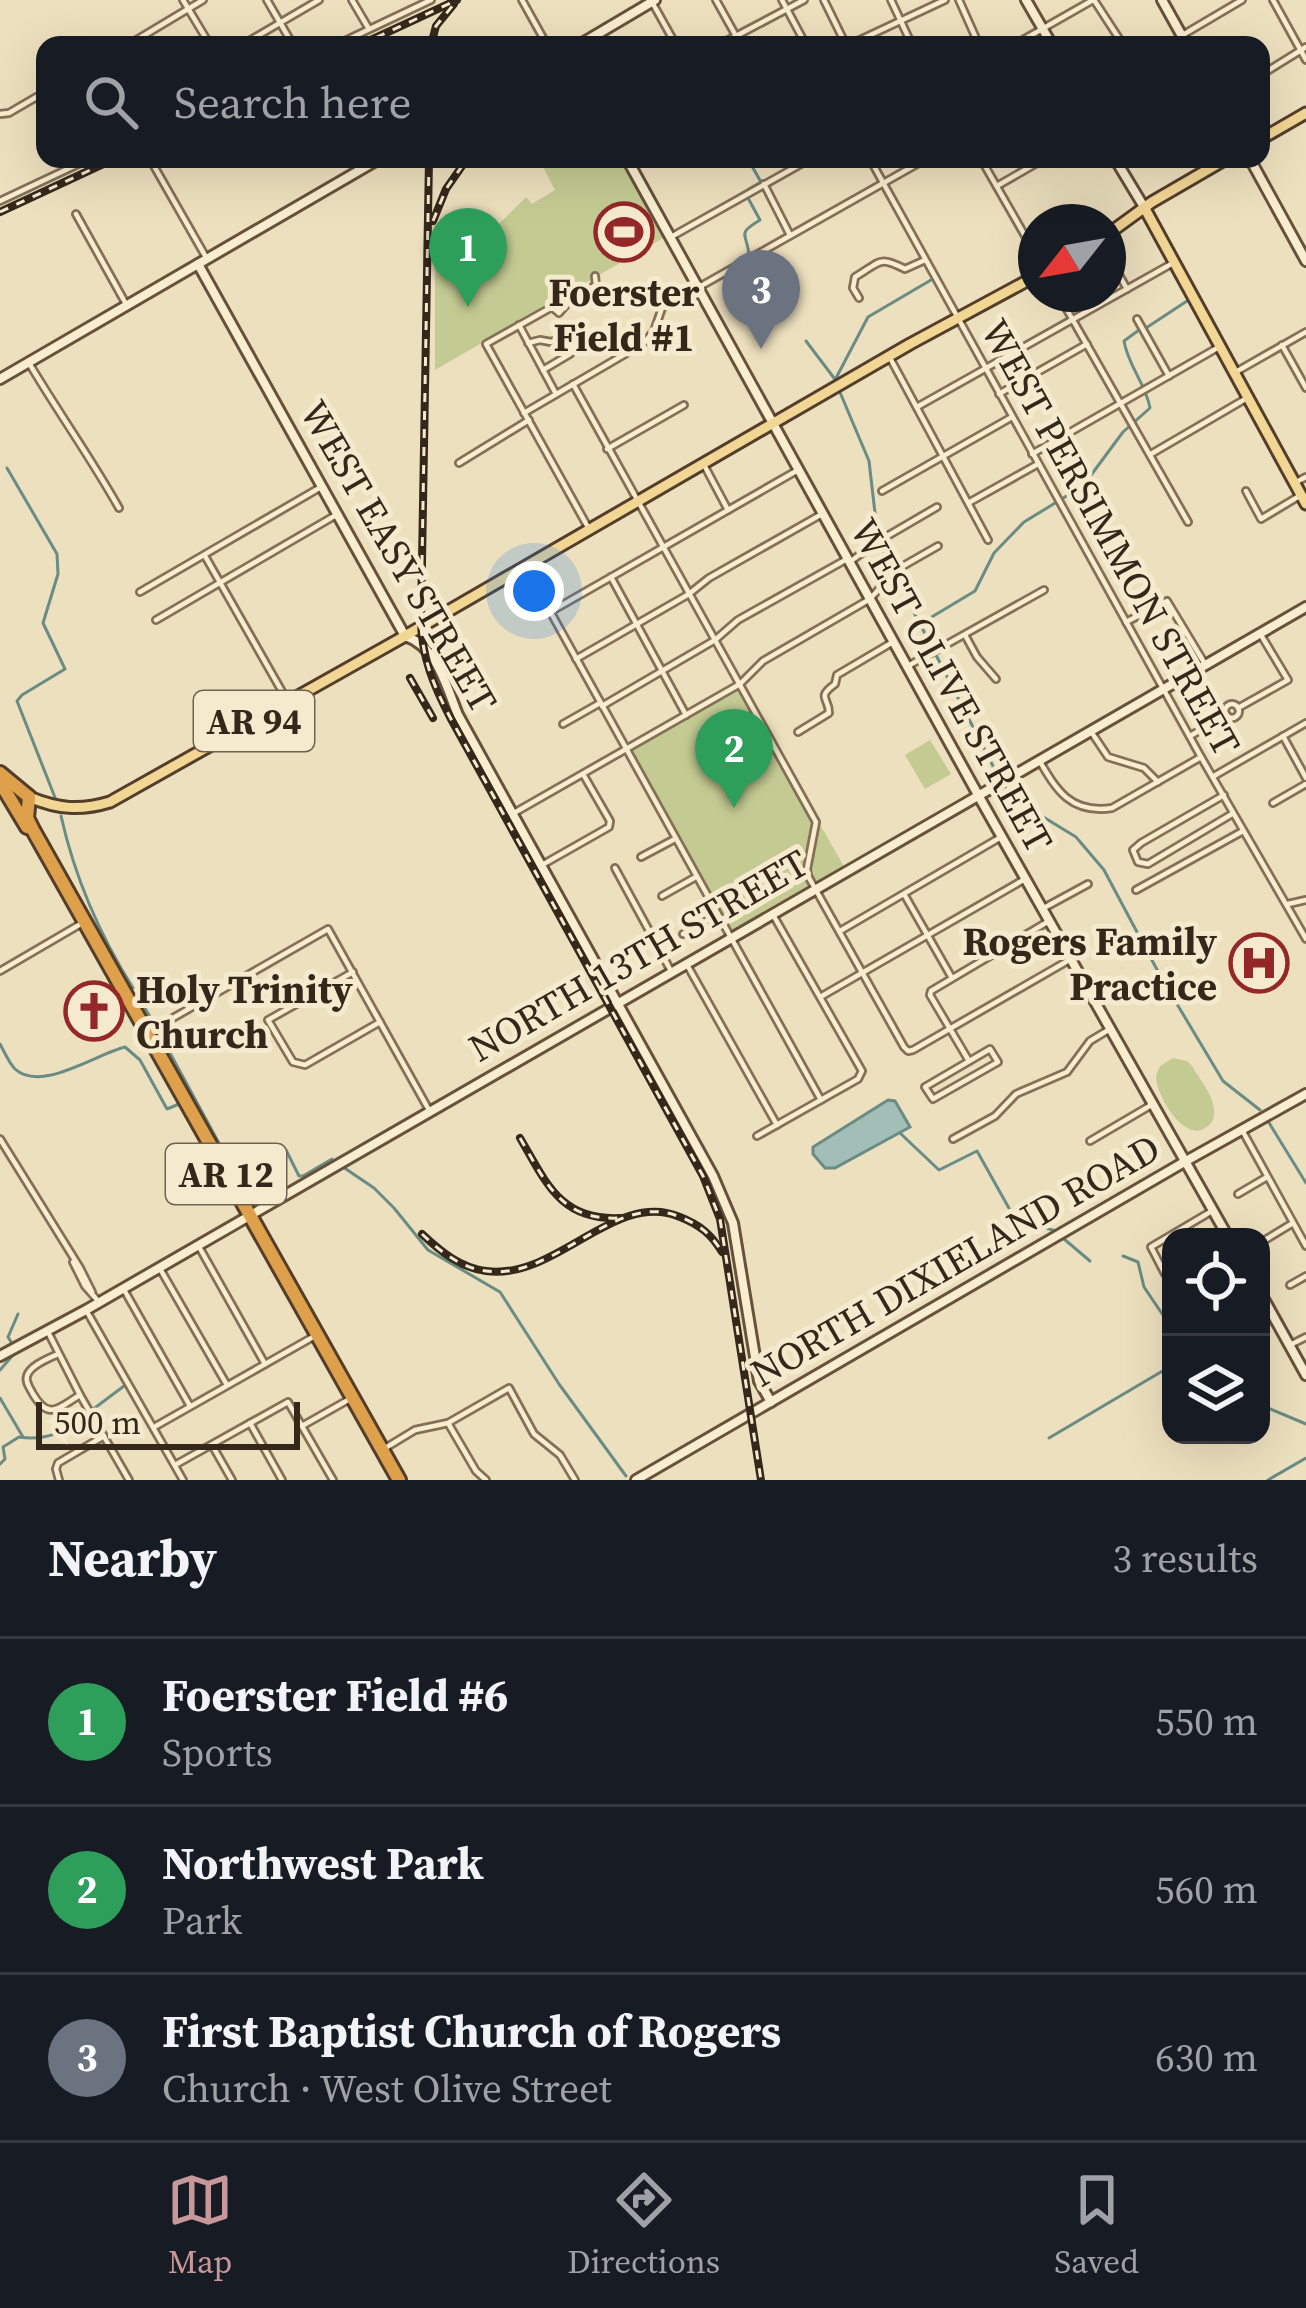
<!DOCTYPE html>
<html lang="en">
<head>
<meta charset="utf-8">
<style>
	:root { --surface:#171b24; --page:#20242c; --text:#f1f3f6; --muted:#9ea1a6; --line:#363941; --accent:#c79799 }
	body { margin:0; font-family:"Source Serif 4",serif; background:var(--page); color:var(--text) }
	.controls { position:absolute; right:36px; bottom:36px; display:grid; overflow:hidden; border-radius:24px; box-shadow:0 12px 48px #0002 }
	.controls button { width:108px; height:108px; display:grid; place-items:center; padding:0; border:0; border-bottom:3px solid var(--line); background:var(--surface); color:var(--text); font:60px sans-serif }
	.compass { position:absolute; left:1018px; top:204px; width:108px; height:108px; border-radius:50%; background:var(--surface); box-shadow:0 12px 48px #0002; rotate:239deg }
	.scale { position:absolute; left:36px; bottom:30px; width:264px; box-sizing:border-box; padding-left:12px; border:6px solid #35281b; border-top:0; font-size:33px; line-height:42px; white-space:nowrap; color:#35281b; -webkit-text-stroke:9px #f5eacd; paint-order:stroke }
	.you { position:absolute; left:534px; top:591px; width:42px; height:42px; margin:-30px; border:9px solid #fff; border-radius:50%; background:#1a73e8; box-shadow:0 0 0 18px #1a73e833 }
	.badge { display:grid; place-items:center; width:78px; height:78px; border-radius:50%; background:var(--accent); color:#fff; font-size:39px; font-weight:700 }
	.pin { position:absolute; translate:-50% -99px; filter:drop-shadow(0 3px 6px #0008) }
	.pin::after { content:''; position:absolute; top:63px; width:42px; height:36px; background:inherit; clip-path:polygon(0 0,100% 0,50% 100%) }
	.list { margin:0; padding:0; list-style:none }
	h2 { display:flex; justify-content:space-between; align-items:center; height:156px; margin:0; padding:0 48px; font-size:51px }
	h2 small { font-size:39px; font-weight:400; color:var(--muted) }
	.list li { display:grid; grid-template-columns:78px 1fr auto; gap:36px; align-items:center; box-sizing:border-box; height:168px; padding:0 48px; border-top:3px solid var(--line) }
	.list b { display:block; font-size:45px; white-space:nowrap }
	.list p { margin:0; font-size:39px; white-space:nowrap; color:var(--muted) }
	.list em { font-size:39px; font-style:normal; color:var(--muted) }
	.icon { flex:none; width:66px; height:66px; fill:none; stroke:currentColor; stroke-width:2; stroke-linecap:round; stroke-linejoin:round }
	.map { position:relative; flex:none; width:1306px; height:1480px; overflow:hidden }
	.search { position:absolute; background:var(--surface); box-shadow:0 12px 48px #0002; left:36px; right:36px; top:36px; height:132px; display:flex; align-items:center; gap:30px; box-sizing:border-box; padding:0 42px; border-radius:24px; color:var(--muted); font-size:45px }
	.sheet { height:660px; background:var(--surface) }
	nav { display:flex; justify-content:space-around; align-items:center; box-sizing:border-box; height:168px; border-top:3px solid var(--line); background:var(--surface); font-size:33px; color:var(--muted) }
	nav a { display:grid; justify-items:center; gap:6px }
	nav .on { color:var(--accent) }
	.map>svg:first-child { display:block }
	.green { fill:#c4cb92 }
	.water { fill:#a1bfb6; stroke:#698c84; stroke-width:3 }
	.lines { fill:none; stroke-linecap:round; stroke-linejoin:round }
	.stream { stroke:#698c84; stroke-width:3 }
	.street-casing { stroke:#857057; stroke-width:10 }
	.secondary-casing { stroke:#67513a; stroke-width:14 }
	.primary-casing { stroke:#533e2b; stroke-width:15 }
	.highway-casing { stroke:#533e2b; stroke-width:18 }
	.street { stroke:#f9edd0; stroke-width:4.5 }
	.secondary { stroke:#f9edd0; stroke-width:8 }
	.primary { stroke:#f2d694; stroke-width:9 }
	.highway { stroke:#dfa04c; stroke-width:12 }
	.rail-casing { stroke:#35281b; stroke-width:8 }
	.rail { stroke:#f5eacd; stroke-width:3; stroke-dasharray:9; stroke-linecap:butt }
	.labels { text-anchor:middle; stroke-width:10; stroke-linejoin:round; paint-order:stroke }
	.shield { fill:#f5eacd; stroke:#6f6250; stroke-width:3 }
	.shield-label { font-size:36px; font-weight:bold; fill:#35281b }
	.poi-label { font-size:39px; font-weight:bold; fill:#35281b; stroke:#f5eacd }
	.street-label { font-size:39px; fill:#35281b; stroke:#f5eacd }
</style>
</head>
<body>
<div class="map">
<svg width="1306" height="1480" viewBox="0 0 1306 1480">
	<rect width="100%" height="100%" fill="#ede0be"/>
	<g class="green">
		<path d="M539 159H626L670 234 435 370V247L445 214 478 245 526 197 532 204 555 190Z"/>
		<path d="M740 684 846 870 729 938 626 750Z"/>
		<path d="M930 740 951 774 925 789 905 755Z"/>
		<path d="M1173 1058 1187 1061 1192 1066C1199 1078 1213 1095 1214 1109 1215 1116 1213 1122 1208 1126 1186 1145 1161 1101 1157 1084 1155 1076 1157 1073 1160 1066Z"/>
	</g>
	<path class="water" d="M888 1100 895 1101 910 1127 835 1168H825L813 1154V1147Z"/>
	<g class="lines">
		<g class="stream">
			<path d="M749 254C746 232 737 234 760 220L748 198 749 189 761 182 749 161 751 159"/>
			<path d="M749 263 781 306"/>
			<path d="M1146 328 1187 301"/>
			<path d="M806 341 834 378"/>
			<path d="M835 380 868 317 931 280"/>
			<path d="M839 390 869 461 878 539"/>
			<path d="M7 468 57 554 58 574 43 623 65 669 22 695 17 701 56 800"/>
			<path d="M880 544 892 570"/>
			<path d="M895 576 933 649"/>
			<path d="M920 624 975 591 994 553 1024 522 1083 486 1123 432 1150 408C1146 384 1128 366 1124 341L1139 330"/>
			<path d="M936 655 993 766 994 772"/>
			<path d="M1001 791 1076 837 1104 870 1162 979 1223 1081 1260 1110"/>
			<path d="M61 816C75 878 99 934 133 988"/>
			<path d="M136 994 154 1023"/>
			<path d="M158 1031 227 1158 234 1161 276 1146 286 1150 299 1176H303L332 1159"/>
			<path d="M0 1044C4 1051 9 1063 15 1069 41 1093 96 1054 125 1047L140 1060 167 1109 179 1104"/>
			<path d="M1268 1121 1306 1183"/>
			<path d="M901 1134 939 1170 977 1151 1015 1219 1056 1231"/>
			<path d="M343 1167 374 1188 394 1208 428 1250 500 1292 559 1384 626 1476"/>
			<path d="M1064 1239 1090 1261"/>
			<path d="M1123 1256 1138 1262 1144 1287 1171 1327"/>
			<path d="M13 1345 8 1337 18 1314"/>
			<path d="M0 1370 13 1355"/>
			<path d="M0 1398 23 1437"/>
			<path d="M1261 1405 1306 1424"/>
			<path d="M92 1410 124 1386"/>
			<path d="M1049 1438 1171 1366"/>
			<path d="M0 1464 5 1459 3 1447 19 1437C46 1442 66 1430 89 1416"/>
			<path d="M1268 1480 1306 1458"/>
		</g>
		<defs>
			<g id="street">
				<path d="M183 0 210 45"/>
				<path d="M267 0 293 45"/>
				<path d="M352 0 369 29"/>
				<path d="M522 0 547 45"/>
				<path d="M716 0 741 45"/>
				<path d="M782 0 806 45"/>
				<path d="M824 0 846 45"/>
				<path d="M891 0 912 45"/>
				<path d="M959 0 979 45"/>
				<path d="M1094 0 1120 40"/>
				<path d="M1273 0 1306 60"/>
				<path d="M652 2 676 45"/>
				<path d="M1181 36 1242 0"/>
				<path d="M128 45 203 0"/>
				<path d="M242 45 319 0"/>
				<path d="M336 45 431 0"/>
				<path d="M719 45 804 0"/>
				<path d="M849 45 945 0"/>
				<path d="M1014 45 1093 0"/>
				<path d="M1261 75 1306 47"/>
				<path d="M0 114 9 113 45 92"/>
				<path d="M150 159 207 259"/>
				<path d="M870 159 1201 757 1306 939"/>
				<path d="M981 159 1036 255"/>
				<path d="M764 184 790 235"/>
				<path d="M997 186 1044 159"/>
				<path d="M0 201 89 159"/>
				<path d="M76 214 126 304"/>
				<path d="M671 237 810 159"/>
				<path d="M1108 255 1127 289"/>
				<path d="M1058 294 1188 522"/>
				<path d="M859 298 853 288 855 277C881 262 878 255 905 269L925 260"/>
				<path d="M1137 319 1169 376"/>
				<path d="M519 325 556 394"/>
				<path d="M528 343 540 340 551 342 564 337 569 340 573 351 570 354 543 370"/>
				<path d="M1282 345 1306 388"/>
				<path d="M889 356 988 540"/>
				<path d="M29 363C58 412 91 458 119 508"/>
				<path d="M1234 373 1306 332"/>
				<path d="M573 384 816 822 807 869 808 876 904 1047 908 1051 913 1050 1071 959"/>
				<path d="M999 394 1087 344"/>
				<path d="M917 407 1173 263"/>
				<path d="M524 413 644 343 654 331 662 308 926 159"/>
				<path d="M607 449 684 405"/>
				<path d="M1032 454 1219 347"/>
				<path d="M1151 454 1247 398"/>
				<path d="M459 463 529 420"/>
				<path d="M703 463 728 510"/>
				<path d="M1294 483 1306 477"/>
				<path d="M882 491 1012 417"/>
				<path d="M1246 491 1261 519 1301 495"/>
				<path d="M970 502 1038 464"/>
				<path d="M589 529 486 344 552 307 559 313 567 304 596 285 595 276"/>
				<path d="M205 556 288 702"/>
				<path d="M851 561 877 542 937 507"/>
				<path d="M525 566 821 1100"/>
				<path d="M611 577 686 715"/>
				<path d="M140 592 321 487"/>
				<path d="M550 612 798 470"/>
				<path d="M156 620 336 515"/>
				<path d="M1126 622 1167 601 1205 664"/>
				<path d="M965 635 977 657 996 679"/>
				<path d="M576 659 689 594 709 578 822 514"/>
				<path d="M908 666 1044 590"/>
				<circle cx="1232" cy="711" r="7"/>
				<path d="M602 706 715 640 738 620 847 559"/>
				<path d="M1238 708 1288 680 1261 635"/>
				<path d="M563 724 600 703"/>
				<path d="M1090 730 1108 757 1144 768 1158 782"/>
				<path d="M798 732 829 713C829 697 816 698 835 684L837 675 893 642"/>
				<path d="M1190 736 1227 715"/>
				<path d="M1283 736 1306 778"/>
				<path d="M1039 760C1057 791 1071 814 1112 808L1201 757"/>
				<path d="M1214 776 1306 723"/>
				<path d="M1224 795 1141 843 1133 850 1138 862 1148 864 1232 814"/>
				<path d="M1273 803 1306 784"/>
				<path d="M514 813 740 684 763 661 870 599 896 570 938 546"/>
				<path d="M641 857 673 840"/>
				<path d="M542 865 609 827 610 821 583 774"/>
				<path d="M615 868 671 971"/>
				<path d="M1136 890 1243 831"/>
				<path d="M904 894 952 978"/>
				<path d="M662 896 694 878"/>
				<path d="M1288 904 1306 900"/>
				<path d="M1042 909 1088 884"/>
				<path d="M840 931 1001 837"/>
				<path d="M683 934 717 915"/>
				<path d="M686 963 777 1125"/>
				<path d="M0 971 84 922"/>
				<path d="M353 972 268 1020 293 1062 305 1065 380 1022"/>
				<path d="M822 996 1025 879"/>
				<path d="M152 1030 328 929 429 1110"/>
				<path d="M990 1049 998 1062 933 1099 925 1087Z"/>
				<path d="M969 1061 930 995 931 991 1049 921"/>
				<path d="M1242 1130 1306 1246"/>
				<path d="M757 1136 858 1079 862 1071 772 913"/>
				<path d="M0 1139 80 1268 92 1292"/>
				<path d="M953 1139 995 1116 1016 1094 1067 1072 1090 1041 1110 1029"/>
				<path d="M1090 1141 1153 1104"/>
				<path d="M1238 1194 1267 1177"/>
				<path d="M1265 1240 1293 1223"/>
				<path d="M198 1245 265 1364"/>
				<path d="M73 1262 85 1286 99 1302"/>
				<path d="M159 1267 227 1385"/>
				<path d="M1171 1273 1165 1274 1151 1247 1212 1211"/>
				<path d="M1290 1285 1306 1276"/>
				<path d="M123 1288 190 1406"/>
				<path d="M86 1310 183 1480"/>
				<path d="M47 1330 80 1395 129 1480"/>
				<path d="M1290 1345 1306 1337"/>
				<path d="M58 1354C50 1358 30 1365 27 1376 25 1382 30 1388 33 1394 49 1421 58 1408 80 1395"/>
				<path d="M250 1423 282 1480"/>
				<path d="M448 1423 476 1471 486 1480"/>
				<path d="M156 1426 313 1337"/>
				<path d="M302 1426 348 1400"/>
				<path d="M212 1445 232 1480"/>
				<path d="M382 1450 415 1430 448 1423 509 1388 534 1434 560 1455 575 1480"/>
				<path d="M175 1465 288 1402 333 1480"/>
				<path d="M59 1480 56 1469 58 1463 104 1436"/>
			</g>
			<g id="secondary">
				<path d="M1026 0 1052 45"/>
				<path d="M1162 0 1187 45"/>
				<path d="M579 45 655 0"/>
				<path d="M627 159 982 802 1228 1237"/>
				<path d="M1115 159 1144 207"/>
				<path d="M1250 159 1306 261"/>
				<path d="M198 264 405 636C437 646 446 686 458 715L713 1176 733 1223 759 1381 771 1402"/>
				<path d="M0 379 379 159"/>
				<path d="M1261 1294 1306 1375"/>
				<path d="M0 1356 86 1310 1306 607"/>
				<path d="M636 1480 1186 1161 1306 1094"/>
			</g>
			<g id="primary">
				<path d="M1261 139 1306 113"/>
				<path d="M1144 207 1306 504"/>
				<path d="M1108 234 1152 202 1226 159"/>
				<path d="M29 797C58 809 80 811 110 802L405 636 910 344 1036 276"/>
			</g>
			<g id="highway">
				<path d="M0 773 29 797"/>
				<path d="M0 782 27 827"/>
				<path d="M29 797 27 818 33 830 399 1480"/>
			</g>
		</defs>
		<use href="#street" class="street-casing"/>
		<use href="#secondary" class="secondary-casing"/>
		<use href="#primary" class="primary-casing"/>
		<use href="#highway" class="highway-casing"/>
		<use href="#street" class="street"/>
		<use href="#secondary" class="secondary"/>
		<use href="#primary" class="primary"/>
		<use href="#highway" class="highway"/>
		<defs>
			<g id="rail">
				<path d="M360 45 457 0"/>
				<path d="M431 45 436 26 454 4"/>
				<path d="M429 159 421 619C421 656 434 687 451 719L703 1176 720 1219 761 1480"/>
				<path d="M0 212 114 159"/>
				<path d="M433 221 446 189 467 159"/>
				<path d="M410 678 433 718"/>
				<path d="M520 1138C546 1182 560 1221 620 1218"/>
				<path d="M422 1234C441 1252 461 1268 486 1271 556 1281 615 1189 680 1217 700 1225 711 1234 722 1252"/>
			</g>
		</defs>
		<use href="#rail" class="rail-casing"/>
		<use href="#rail" class="rail"/>
	</g>
	<defs>
		<symbol id="stadium-ring" viewBox="-11 -11 22 22"><circle r="9.5" fill="#f5eacd" stroke="#942727" stroke-width="1.5"/><path d="M0-5a6.5 5 0 1 0 0 10a6.5 5 0 1 0 0-10ZM-3.5-1.8h7v3.6h-7Z" fill="#942727"/></symbol>
		<symbol id="hospital-ring" viewBox="-11 -11 22 22"><circle r="9.5" fill="#f5eacd" stroke="#942727" stroke-width="1.5"/><path d="M-5-5h3v3.5h4V-5h3V5h-3V1.5h-4V5h-3Z" fill="#942727"/></symbol>
		<symbol id="church-ring" viewBox="-11 -11 22 22"><circle r="9.5" fill="#f5eacd" stroke="#942727" stroke-width="1.5"/><path d="M-1.2-6h2.4v3.5h3.3v2.4h-3.3V6h-2.4V-.1h-3.3v-2.4h3.3Z" fill="#942727"/></symbol>
	</defs>
	<g fill-rule="evenodd">
		<use href="#stadium-ring" x="591" y="199" width="66" height="66"/>
		<use href="#hospital-ring" x="1226" y="930" width="66" height="66"/>
		<use href="#church-ring" x="61" y="978" width="66" height="66"/>
	</g>
	<g class="labels">
		<g class="shield">
			<rect x="194" y="691" width="120" height="60" rx="9"/>
			<rect x="166" y="1144" width="120" height="60" rx="9"/>
		</g>
		<g class="shield-label">
			<text x="254" y="734">AR 94</text>
			<text x="226" y="1187">AR 12</text>
		</g>
		<g class="poi-label">
			<text x="624" y="306">Foerster<tspan x="624" dy="45">Field #1</tspan></text>
			<text x="1217" y="955" text-anchor="end">Rogers Family<tspan x="1217" dy="45">Practice</tspan></text>
			<text x="136" y="1003" text-anchor="start">Holy Trinity<tspan x="136" dy="45">Church</tspan></text>
		</g>
		<g class="street-label">
			<text transform="translate(1111 537) rotate(61)" y="14">WEST PERSIMMON STREET</text>
			<text transform="translate(399 556) rotate(60)" y="14">WEST EASY STREET</text>
			<text transform="translate(952 685) rotate(61)" y="14">WEST OLIVE STREET</text>
			<text transform="translate(638 955) rotate(-30)" y="14">NORTH 13TH STREET</text>
			<text transform="translate(955 1260) rotate(-30)" y="14">NORTH DIXIELAND ROAD</text>
		</g>
	</g>
</svg>
<div class="controls">
<button><svg class="icon" aria-label="locate" viewBox="0 0 24 24"><circle cx="12" cy="12" r="6"/><path d="M12 2v4M12 18v4M2 12h4M18 12h4"/></svg></button>
<button><svg class="icon" aria-label="layers" viewBox="0 0 24 24"><path d="M12 4l9 5-9 5-9-5zM3 14l9 5 9-5"/></svg></button>
</div>
<svg class="compass" viewBox="-18 -18 36 36"><path d="M0-13l5 13h-10z" fill="#e53935"/><path d="M0 13l5-13h-10z" fill="#9ea1a6"/></svg>
<div class="scale">500 m</div>
<div class="you"></div>
<div class="pin badge" style="left:468px;top:307px;background:#2e9e5b">1</div>
<div class="pin badge" style="left:734px;top:808px;background:#2e9e5b">2</div>
<div class="pin badge" style="left:761px;top:349px;background:#6b7280">3</div>
<div class="search"><svg class="icon" aria-label="search" viewBox="0 0 24 24"><circle cx="10" cy="10" r="6"/><path d="M15 15l6 6"/></svg>Search here</div>
</div>
<section class="sheet">
<h2>Nearby<small>3 results</small></h2>
<ul class="list">
<li><span class="badge" style="background:#2e9e5b">1</span><div><b>Foerster Field #6</b><p>Sports</p></div><em>550 m</em></li>
<li><span class="badge" style="background:#2e9e5b">2</span><div><b>Northwest Park</b><p>Park</p></div><em>560 m</em></li>
<li><span class="badge" style="background:#6b7280">3</span><div><b>First Baptist Church of Rogers</b><p>Church · West Olive Street</p></div><em>630 m</em></li>
</ul>
</section>
<nav>
<a class="on"><svg class="icon" aria-label="map" viewBox="0 0 24 24"><path d="M3 6l6-2 6 2 6-2v14l-6 2-6-2-6 2zM9 4v14M15 6v14"/></svg>Map</a>
<a><svg class="icon" aria-label="directions" viewBox="0 0 24 24"><path d="M12 3l9 9-9 9-9-9zM9 14v-3h6M13 9l2 2-2 2"/></svg>Directions</a>
<a><svg class="icon" aria-label="saved" viewBox="0 0 24 24"><path d="M7 4h10v16l-5-4-5 4z"/></svg>Saved</a>
</nav>
</body>
</html>
